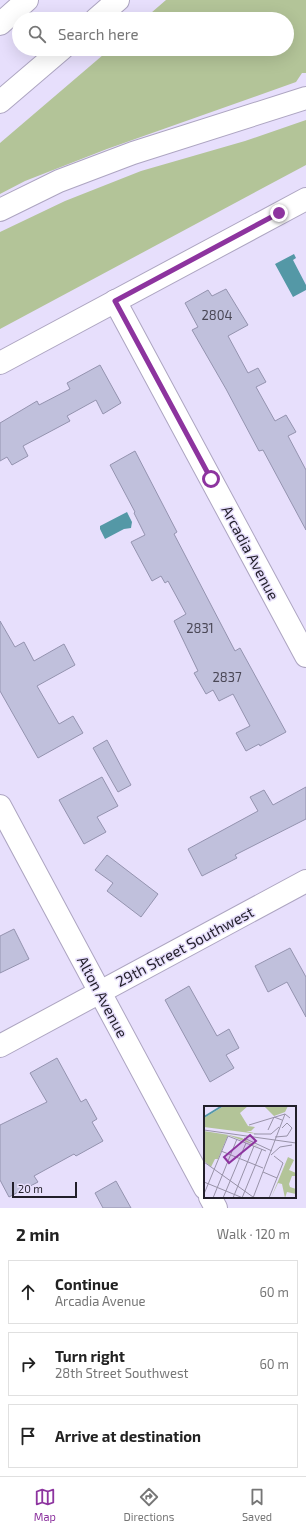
<!DOCTYPE html>
<html lang="en">
<head>
<meta charset="utf-8">
<style>
	:root { --surface:#fff; --page:#f2f2f2; --text:#222; --muted:#767676; --line:#e0e0e0; --accent:#8d349f }
	body { margin:0; font-family:"Exo 2",sans-serif; background:var(--page); color:var(--text) }
	.scale { position:absolute; left:12px; bottom:10px; width:65px; box-sizing:border-box; padding-left:4px; border:2px solid #221f2a; border-top:0; font-size:11px; line-height:14px; white-space:nowrap; color:#221f2a; -webkit-text-stroke:3px #e7dffc; paint-order:stroke }
	.stop { position:absolute; width:12px; height:12px; margin:-9px; border:3px solid #8d349f; border-radius:50%; background:#fff }
	.stop.end { background:#8d349f; border-color:#fff; box-shadow:0 1px 4px #0008 }
	.list { margin:0; padding:0; list-style:none }
	h2 { display:flex; justify-content:space-between; align-items:center; height:52px; margin:0; padding:0 16px; font-size:17px }
	h2 small { font-size:13px; font-weight:400; color:var(--muted) }
	.list li { display:grid; grid-template-columns:26px 1fr auto; gap:12px; align-items:center; box-sizing:border-box; height:64px; margin:0 8px 8px; padding:0 8px; border:1px solid var(--line); border-radius:0px }
	.list b { display:block; font-size:15px; white-space:nowrap }
	.list p { margin:0; font-size:13px; white-space:nowrap; color:var(--muted) }
	.list em { font-size:13px; font-style:normal; color:var(--muted) }
	.icon { flex:none; width:22px; height:22px; fill:none; stroke:currentColor; stroke-width:2; stroke-linecap:round; stroke-linejoin:round }
	.map { position:relative; flex:none; width:306px; height:1208px; overflow:hidden }
	.search { position:absolute; background:var(--surface); box-shadow:0 4px 16px #0002; left:12px; right:12px; top:12px; height:44px; display:flex; align-items:center; gap:10px; box-sizing:border-box; padding:0 14px; border-radius:22px; color:var(--muted); font-size:15px }
	.sheet { height:268px; background:var(--surface) }
	nav { display:flex; justify-content:space-around; align-items:center; box-sizing:border-box; height:56px; border-top:1px solid var(--line); background:var(--surface); font-size:11px; color:var(--muted) }
	nav a { display:grid; justify-items:center; gap:2px }
	nav .on { color:var(--accent) }
	.map>svg:first-child { display:block }
	.green { fill:#b3c498 }
	.water { fill:#5498a6 }
	.building { fill:#c0c0dc; stroke:#9493af }
	.lines { fill:none; stroke-linecap:round; stroke-linejoin:round }
	.minor-casing { stroke:#ada5c1; stroke-width:24 }
	.motorway-casing { stroke:#ada5c1; stroke-width:24 }
	.minor { stroke:#fff; stroke-width:22 }
	.motorway { stroke:#fff; stroke-width:22 }
	.route { stroke:#8d349f; stroke-width:5 }
	.labels { text-anchor:middle; stroke-width:3; stroke-linejoin:round; paint-order:stroke }
	.number-label { font-size:13px; fill:#4a4756 }
	.street-label { font-size:15px; fill:#221f2a; stroke:#e7dffc }
	.inset-river { fill:none; stroke:#5498a6; stroke-width:2 }
	.inset-road { fill:none; stroke:#9892a8; stroke-width:1 }
	.view { fill:#8d349f; fill-opacity:0.15; stroke:#8d349f; stroke-width:2 }
	.inset-edge { fill:none; stroke:#221f2a; stroke-width:2 }
</style>
</head>
<body>
<div class="map">
<svg width="306" height="1208" viewBox="0 0 306 1208">
	<rect width="100%" height="100%" fill="#e7dffc"/>
	<g class="green">
		<path d="M166 0H306V73H302L296 82 107 149 25 181 0 194V143L110 49H287V19H144Z"/>
		<path d="M306 120V165L0 329V232L65 201 141 171 245 141Z"/>
	</g>
	<g class="water">
		<path d="M294 254 296 258 293 260 306 285V290L293 297 275 264Z"/>
		<path d="M127 512 132 522 131 528 124 529 105 539 100 529V526Z"/>
	</g>
	<g class="building">
		<path d="M226 289 248 325 228 336 248 373 258 368 266 382 256 387 275 421 286 415 296 432 288 436 306 470V530L263 450 259 451 226 389 192 330 198 327 185 303 208 290 212 296Z"/>
		<path d="M100 365 121 403 103 414 96 400 67 416 70 421 23 446 28 456 12 465 7 457 0 461V423L37 401 39 405 70 389 67 383Z"/>
		<path d="M135 451 177 532 174 534 235 651 240 648 286 732 260 746 259 744 246 751 236 733 250 726 233 694 219 701 213 690 206 694 194 673 198 671 174 621 186 614 168 581 165 583 161 576 152 581 131 542 145 535 134 513 135 512 110 465Z"/>
		<path d="M0 621 15 647 24 642 34 661 64 644 75 665 37 686 59 724 73 716 83 733 38 758 0 691Z"/>
		<path d="M107 740 131 785 118 792 93 748Z"/>
		<path d="M102 777 118 806 97 817 106 832 84 844 59 800Z"/>
		<path d="M306 787V819L235 855 237 858 202 876 188 849 258 811 250 797 264 790 273 805Z"/>
		<path d="M107 855 158 894 141 917 107 891 113 883 95 870Z"/>
		<path d="M14 929 29 959 0 973V936Z"/>
		<path d="M290 948 306 977V1017L287 982 268 992 255 966Z"/>
		<path d="M189 986 217 1036 229 1029 239 1048 226 1055 234 1068 210 1082 165 1000Z"/>
		<path d="M57 1058 81 1102 86 1099 97 1119 92 1122 103 1141 76 1156 74 1154 34 1176 38 1182 9 1197 0 1180V1125L47 1102 30 1073Z"/>
		<path d="M116 1181 131 1208H103L95 1193Z"/>
	</g>
	<g class="lines">
		<defs>
			<g id="minor">
				<path d="M115 301 306 656"/>
				<path d="M0 363 306 199"/>
				<path d="M0 806 205 1188"/>
				<path d="M0 1046 306 881"/>
				<path d="M210 1197 216 1208"/>
			</g>
			<g id="motorway">
				<path d="M96 19 118 0"/>
				<path d="M0 24 27 0"/>
				<path d="M0 102 62 49"/>
				<path d="M0 210 59 181 133 153 306 98"/>
			</g>
		</defs>
		<use href="#minor" class="minor-casing"/>
		<use href="#motorway" class="motorway-casing"/>
		<use href="#minor" class="minor"/>
		<use href="#motorway" class="motorway"/>
	</g>
	<g class="lines">
		<path class="route" d="M211 479 115 301 279 213"/>
	</g>
	<g class="labels">
		<g class="number-label">
			<text x="217" y="320">2804</text>
			<text x="200" y="633">2831</text>
			<text x="227" y="682">2837</text>
		</g>
		<g class="street-label">
			<text transform="translate(250 553) rotate(62)" y="5">Arcadia Avenue</text>
			<text transform="translate(185 947) rotate(-28)" y="5">29th Street Southwest</text>
			<text transform="translate(102 997) rotate(62)" y="5">Alton Avenue</text>
		</g>
	</g>
	<g transform="translate(204 1106)">
		<rect width="92" height="92" fill="#e7dffc"/>
		<path d="M20 0H44L36 7 44 20 51 21 47 25H42L54 28 0 21V12ZM60 0H84L81 6 70 10ZM0 25 25 29 38 32 55 41 24 29 14 53H11L7 61 0 55ZM84 51 90 54 85 64 92 67V70H88L85 78 86 81 92 83V88L83 86 81 92 78 78 74 77 67 92Z" fill="#b3c498"/>
		<path class="inset-river" d="M0 11 18 0"/>
		<path class="inset-road" d="M45 19 81 8M0 24 92 37M64 24 70 11 78 14M50 28H67L75 21M71 31 83 30 88 22 83 17 78 22M40 32 68 45M17 45 59 62M67 49 76 41 88 39M0 56 49 91M59 66 73 72M0 76 39 92M0 88 24 30 62 45M9 92 33 33M19 92 42 37M29 92 50 40M38 92 58 43M49 92 81 8 86 12M65 92 79 57 70 50"/>
		<path class="view" d="M46 29 52 35 25 57 20 51Z"/>
		<rect width="92" height="92" class="inset-edge"/>
	</g>
</svg>
<div class="scale">20 m</div>
<div class="stop" style="left:211px;top:479px"></div>
<div class="stop end" style="left:279px;top:213px"></div>
<div class="search"><svg class="icon" aria-label="search" viewBox="0 0 24 24"><circle cx="10" cy="10" r="6"/><path d="M15 15l6 6"/></svg>Search here</div>
</div>
<section class="sheet">
<h2>2 min<small>Walk · 120 m</small></h2>
<ul class="list">
<li><svg class="icon" aria-label="ahead" viewBox="0 0 24 24"><path d="M12 20V5M6 11l6-6 6 6"/></svg><div><b>Continue</b><p>Arcadia Avenue</p></div><em>60 m</em></li>
<li><svg class="icon" aria-label="right" viewBox="0 0 24 24"><path d="M7 20v-9h11M14 6l5 5-5 5"/></svg><div><b>Turn right</b><p>28th Street Southwest</p></div><em>60 m</em></li>
<li><svg class="icon" aria-label="arrive" viewBox="0 0 24 24"><path d="M6 21V4h12l-3 4 3 4H6"/></svg><div><b>Arrive at destination</b></div></li>
</ul>
</section>
<nav>
<a class="on"><svg class="icon" aria-label="map" viewBox="0 0 24 24"><path d="M3 6l6-2 6 2 6-2v14l-6 2-6-2-6 2zM9 4v14M15 6v14"/></svg>Map</a>
<a><svg class="icon" aria-label="directions" viewBox="0 0 24 24"><path d="M12 3l9 9-9 9-9-9zM9 14v-3h6M13 9l2 2-2 2"/></svg>Directions</a>
<a><svg class="icon" aria-label="saved" viewBox="0 0 24 24"><path d="M7 4h10v16l-5-4-5 4z"/></svg>Saved</a>
</nav>
</body>
</html>
